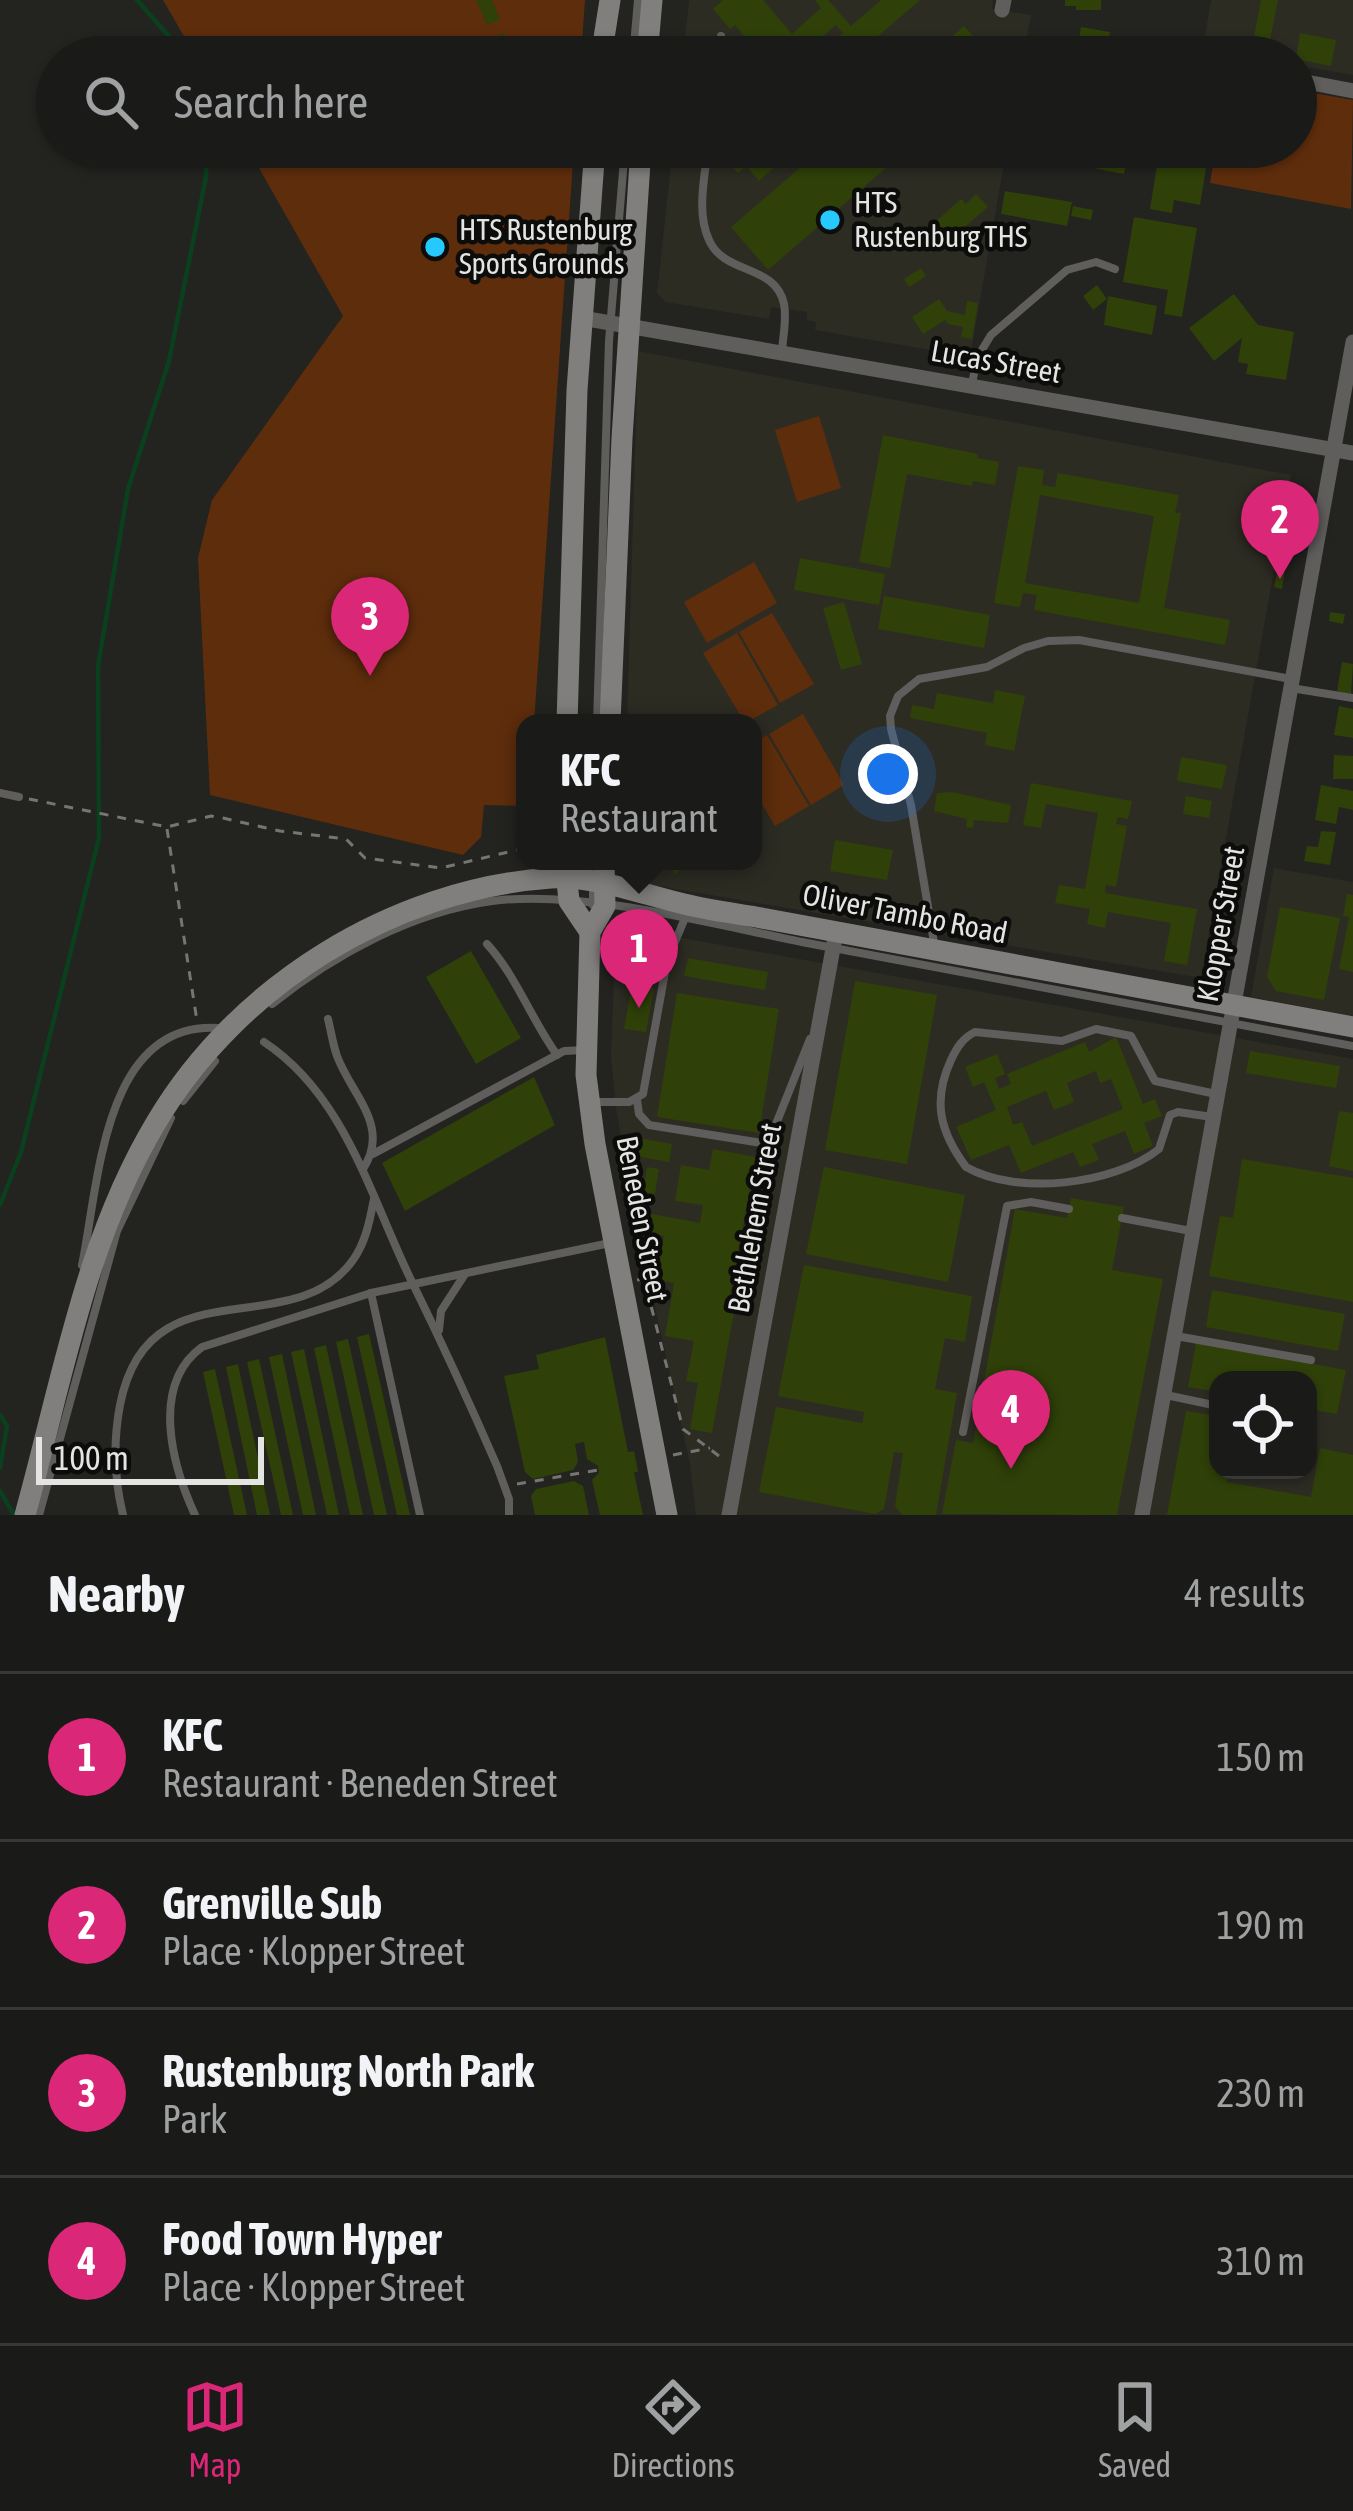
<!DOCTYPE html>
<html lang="en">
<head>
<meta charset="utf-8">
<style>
	:root { --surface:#1a1a18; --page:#272725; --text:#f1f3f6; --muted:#9fa1a2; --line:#383837; --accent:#db2777 }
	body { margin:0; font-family:"Asap Condensed",sans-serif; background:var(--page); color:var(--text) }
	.controls { position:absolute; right:36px; bottom:36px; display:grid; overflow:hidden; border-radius:24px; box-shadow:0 3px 9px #0004 }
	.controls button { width:108px; height:108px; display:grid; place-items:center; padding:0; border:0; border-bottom:3px solid var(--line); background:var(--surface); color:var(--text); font:60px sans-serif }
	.scale { position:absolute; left:36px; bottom:30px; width:228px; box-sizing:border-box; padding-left:12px; border:6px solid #e4e4e2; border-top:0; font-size:33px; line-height:42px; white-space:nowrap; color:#e4e4e2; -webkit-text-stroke:9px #0c0c0b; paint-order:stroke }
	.you { position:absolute; left:888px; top:774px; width:42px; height:42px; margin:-30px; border:9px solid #fff; border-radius:50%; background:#1a73e8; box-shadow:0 0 0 18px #1a73e833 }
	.badge { display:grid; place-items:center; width:78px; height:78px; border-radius:50%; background:var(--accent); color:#fff; font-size:39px; font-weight:700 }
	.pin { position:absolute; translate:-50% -99px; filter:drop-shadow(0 3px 6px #0008) }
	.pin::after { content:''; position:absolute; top:63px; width:42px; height:36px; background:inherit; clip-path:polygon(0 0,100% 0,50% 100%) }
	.popup { position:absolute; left:516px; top:714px; width:246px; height:156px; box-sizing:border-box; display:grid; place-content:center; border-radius:24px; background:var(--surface); filter:drop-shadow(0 3px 9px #0005); font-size:39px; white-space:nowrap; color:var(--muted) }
	.popup b { font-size:45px; color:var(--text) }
	.popup::after { content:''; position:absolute; left:50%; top:100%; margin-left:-24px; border:24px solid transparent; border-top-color:var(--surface) }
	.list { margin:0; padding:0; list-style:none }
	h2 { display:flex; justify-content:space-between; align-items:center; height:156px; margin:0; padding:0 48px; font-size:51px }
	h2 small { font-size:39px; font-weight:400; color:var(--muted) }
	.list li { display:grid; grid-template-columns:78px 1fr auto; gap:36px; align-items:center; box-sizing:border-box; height:168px; padding:0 48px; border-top:3px solid var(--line) }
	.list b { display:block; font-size:45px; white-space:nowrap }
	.list p { margin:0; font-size:39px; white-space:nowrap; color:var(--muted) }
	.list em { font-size:39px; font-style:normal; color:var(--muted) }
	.icon { flex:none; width:66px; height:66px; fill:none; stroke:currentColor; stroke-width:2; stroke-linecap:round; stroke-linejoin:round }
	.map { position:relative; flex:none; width:1353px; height:1515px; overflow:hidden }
	.search { position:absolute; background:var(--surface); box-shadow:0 3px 9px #0004; left:36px; right:36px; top:36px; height:132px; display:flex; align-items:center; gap:30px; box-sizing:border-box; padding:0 42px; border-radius:66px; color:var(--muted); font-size:45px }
	.sheet { height:828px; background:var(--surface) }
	nav { display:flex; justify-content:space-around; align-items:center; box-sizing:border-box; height:168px; border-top:3px solid var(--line); background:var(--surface); font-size:33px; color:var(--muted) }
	nav a { display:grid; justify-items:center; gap:6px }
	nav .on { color:var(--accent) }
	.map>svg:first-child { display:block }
	.built { fill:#2d2c23; fill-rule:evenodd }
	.green { fill:#5e2d0c }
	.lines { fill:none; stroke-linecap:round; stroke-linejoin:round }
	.stream { stroke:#0a401e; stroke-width:4.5 }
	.building { fill:#2f4009; fill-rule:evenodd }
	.path { stroke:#757573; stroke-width:3; stroke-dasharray:9 9; stroke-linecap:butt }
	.lane { stroke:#5f5e5d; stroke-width:8 }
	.street { stroke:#5f5e5d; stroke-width:15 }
	.secondary { stroke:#817f7d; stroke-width:21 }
	.poi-dot { fill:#25c9fe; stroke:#0c0c0b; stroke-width:4.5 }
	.labels { text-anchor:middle; stroke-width:9; stroke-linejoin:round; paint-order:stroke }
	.poi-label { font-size:30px; fill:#e4e4e2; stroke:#0c0c0b; text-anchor:start }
	.street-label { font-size:30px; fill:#e4e4e2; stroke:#0c0c0b }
</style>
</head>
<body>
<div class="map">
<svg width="1353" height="1515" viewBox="0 0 1353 1515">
	<rect width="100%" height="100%" fill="#232320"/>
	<g class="built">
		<path d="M689 0H993L992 9 1031 15 1023 57H683Z"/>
		<path d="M1211 0H1353V75L1296 65V57H1255L1203 47Z"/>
		<path d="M673 147H1007L970 357 815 330 816 322 807 320V312L771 307 769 319 665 302 657 293Z"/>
		<path d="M638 351 1291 475 1201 978 622 880V861H753V723H627Z"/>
		<path d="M1274 868 1353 882V1016L1251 997Z"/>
		<path d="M616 926 1353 1059V1515H696L690 1464 636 1221 616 1108 611 1057ZM1218 1380H1308V1470H1218Z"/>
	</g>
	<g class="green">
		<path d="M163 0H585L581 57H196Z"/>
		<path d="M1296 90 1353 100 1351 209 1210 183 1216 147H1296Z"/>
		<path d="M247 147H574L534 723H525V806L484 805 481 837 463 855 210 795 198 558 212 500 343 316Z"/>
		<path d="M819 416 841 488 797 502 775 430Z"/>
		<path d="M754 562 777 603 707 643 684 602Z"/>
		<path d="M772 613 814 684 780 703 739 632Z"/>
		<path d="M737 633 778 705 745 723 703 653Z"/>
		<path d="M803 714 844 785 811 805 769 734Z"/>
		<path d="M767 735 809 806 775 826 753 789V743Z"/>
	</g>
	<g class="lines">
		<g class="stream">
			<path d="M137 0 187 57"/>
			<path d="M0 1205 21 1152 99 838 98 666 128 489 169 361 206 177 207 147"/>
			<path d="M0 1415 7 1426 0 1468"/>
			<path d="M0 1491 14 1515"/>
		</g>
	</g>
	<g class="building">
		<path d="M476 0H492L500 20 487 25Z"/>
		<path d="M723 0H763L792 34 821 8 815 0H828L851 26 881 0H920L868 45 878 57H864L860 52 851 57 836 39 843 33 836 25 806 50 812 57H762L735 25 730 29 713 9Z"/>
		<path d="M1065 0H1101V10H1076V6H1065Z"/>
		<path d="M1261 0H1278L1270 40 1254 37Z"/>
		<path d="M964 26 992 57H928Z"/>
		<path d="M1081 27 1110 32 1106 57H1076Z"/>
		<path d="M503 33 513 57H487L481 42Z"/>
		<path d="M1300 33 1336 40 1331 66 1296 59Z"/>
		<path d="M1159 40 1198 47 1196 57H1156Z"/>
		<path d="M1041 46 1059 50 1058 57H1039Z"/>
		<path d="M724 147H797L759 181 746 166 738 173 722 156 728 151Z"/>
		<path d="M824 147H910L768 270 731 227Z"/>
		<path d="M1020 147H1042L1040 159 1019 155Z"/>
		<path d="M1059 147 1089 149 1085 167 1056 162Z"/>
		<path d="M1097 147H1129L1124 174 1093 168Z"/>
		<path d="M1184 147 1209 150 1200 205 1174 200 1172 213 1150 209 1158 159 1181 163Z"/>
		<path d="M1005 191 1072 202 1067 226 1001 214Z"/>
		<path d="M976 194 988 207 953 237 944 227 931 238 925 231 961 199 966 204Z"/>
		<path d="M1073 206 1093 210 1091 220 1071 216Z"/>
		<path d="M1134 217 1197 228 1182 317 1164 314 1168 290 1123 282Z"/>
		<path d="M921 268 926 276 909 287 904 279Z"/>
		<path d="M1097 285 1107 299 1093 310 1083 296Z"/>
		<path d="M1234 294 1258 325 1294 332 1286 380 1246 374 1248 364 1238 362 1242 338 1214 361 1189 328Z"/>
		<path d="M1108 296 1157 306 1152 335 1104 325Z"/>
		<path d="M939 299 947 311 965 315 967 301 978 303 972 339 961 337 963 327 948 324 945 320 923 334 912 317Z"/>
		<path d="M883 435 978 454 977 458 999 462 995 485 973 481 972 486 907 474 890 568 859 562Z"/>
		<path d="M1018 466 1044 470 1042 485 1055 487 1058 473 1179 495 1175 513H1181L1164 608 1230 620 1225 645 1034 610 1037 595 1023 593 1020 607 994 603ZM1040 495 1154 516 1139 603 1025 583Z"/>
		<path d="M800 558 885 574 879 605 794 590Z"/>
		<path d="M1278 569 1285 570 1282 589 1274 587Z"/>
		<path d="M884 596 990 615 984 648 878 629Z"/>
		<path d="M844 602 862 664 841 670 823 608Z"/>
		<path d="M1330 612 1345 614 1343 624 1329 621Z"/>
		<path d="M1342 662 1353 664 1351 695 1337 691Z"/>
		<path d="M995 690 1025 696 1014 751 985 745 987 733 910 718 912 705 934 709 937 693 993 703Z"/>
		<path d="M1339 706 1353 709V738L1334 735Z"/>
		<path d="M1334 755 1353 756V779H1333Z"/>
		<path d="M1181 757 1227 765 1222 789 1177 781Z"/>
		<path d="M1031 783 1132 801 1128 819 1118 817 1116 824 1127 826 1116 887 1106 885 1105 893 1197 909 1187 965 1164 961 1171 923 1108 912 1105 928 1087 924 1090 909 1055 903 1059 885 1085 889 1098 813 1046 804 1041 828 1023 825Z"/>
		<path d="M1321 785 1353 791V810L1339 807 1336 824 1315 820Z"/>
		<path d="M952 792 1011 805 1008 823 974 820 973 828 966 827 967 819 934 811 937 793Z"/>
		<path d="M1186 796 1212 801 1209 818 1183 814Z"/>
		<path d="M1321 831 1336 832 1330 865 1304 861 1307 846 1318 847Z"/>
		<path d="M835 840 893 850 887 880 830 871Z"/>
		<path d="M664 861H691L675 874Z"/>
		<path d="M1347 894 1353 895V972L1339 969 1349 917 1343 916Z"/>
		<path d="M1280 907 1340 918 1324 1000 1276 991 1267 977Z"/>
		<path d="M471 951 521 1038 476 1064 426 977Z"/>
		<path d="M688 958 768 972 765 990 684 976Z"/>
		<path d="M855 981 937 995 907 1164 825 1150Z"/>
		<path d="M632 984 654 988 646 1032 624 1029Z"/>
		<path d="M677 993 779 1009 759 1133 657 1117Z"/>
		<path d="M1116 1037 1143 1104 1155 1099 1162 1116 1144 1123 1153 1146 1134 1154 1125 1131 1092 1144 1099 1160 1080 1167 1073 1152 1021 1173 1009 1145 971 1160 956 1127 996 1110 984 1082 973 1087 965 1067 997 1054 1005 1074 995 1078 999 1089 1011 1084 1007 1074 1085 1042 1089 1052ZM1096 1071 1100 1083 1111 1079 1123 1109 1032 1146 1022 1122 1013 1125 1007 1107 1046 1091 1054 1110 1074 1102 1067 1083Z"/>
		<path d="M1250 1051 1340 1066 1336 1088 1246 1073Z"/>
		<path d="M534 1077 555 1125 405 1211 382 1163Z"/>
		<path d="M1339 1111 1353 1113V1171L1329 1166Z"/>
		<path d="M638 1138 672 1144 669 1162 635 1156Z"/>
		<path d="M713 1149 756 1157 730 1295 737 1296 712 1433 690 1429 698 1383 686 1381 694 1341 665 1336 674 1283 656 1280 664 1236 638 1231 642 1212 700 1223 703 1205 675 1201 681 1165 709 1170Z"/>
		<path d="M1242 1159 1353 1178V1302L1209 1276 1220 1216 1233 1218Z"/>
		<path d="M647 1167 659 1169 655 1194 643 1192Z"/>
		<path d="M824 1167 965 1195 948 1282 806 1254Z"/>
		<path d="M1071 1198 1124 1207 1112 1270 1163 1279 1117 1515 942 1514 956 1440 973 1443 1015 1209 1067 1218Z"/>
		<path d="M804 1265 972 1296 965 1342 945 1338 935 1389 957 1393 936 1515H902L895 1506 903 1453 894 1452 884 1509 875 1514 759 1492 776 1407 862 1423 864 1412 778 1396Z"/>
		<path d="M1212 1290 1345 1314 1338 1351 1206 1327Z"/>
		<path d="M369 1334 410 1515H397L357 1337Z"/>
		<path d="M605 1337 628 1452 634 1451 636 1461 638 1472H634L643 1515H600L592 1480 599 1473 598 1466 587 1459 584 1442 575 1444 578 1462 573 1470 533 1479 525 1472 504 1376 539 1369 536 1355Z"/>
		<path d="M348 1339 387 1515H374L336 1342Z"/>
		<path d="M1196 1343 1346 1370 1337 1414 1308 1409V1380H1218V1392L1188 1387Z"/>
		<path d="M326 1345 363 1515H350L314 1348Z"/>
		<path d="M304 1349 339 1515H327L291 1352Z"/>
		<path d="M282 1354 316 1515H303L269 1357Z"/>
		<path d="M259 1359 293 1515H281L247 1362Z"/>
		<path d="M238 1364 270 1515H257L226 1367Z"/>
		<path d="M215 1369 247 1515H234L203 1372Z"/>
		<path d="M1186 1411 1218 1416V1470H1229L1227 1482 1311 1497 1320 1448 1353 1455V1515H1167Z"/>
		<path d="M574 1481 583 1486 589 1515H535L531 1496 536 1489Z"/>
	</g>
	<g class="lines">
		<g class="path">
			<path d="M29 799 167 827 211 816 223 818 280 831 346 839 365 858 441 868 525 848"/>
			<path d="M167 829 197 1021"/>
			<path d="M637 1280 644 1279 683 1429 723 1459"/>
			<path d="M673 1455 710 1448"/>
			<path d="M517 1484 598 1470"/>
		</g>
		<g class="lane">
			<path d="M633 57 638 0"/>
			<path d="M719 57 721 36"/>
			<path d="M708 147C705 176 696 212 709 240 724 275 776 264 784 304 787 319 783 336 782 351"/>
			<path d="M972 384 977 358 991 335 1067 270 1096 262 1115 269"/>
			<path d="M1291 688 1353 698"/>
			<path d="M597 723 609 341 625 147"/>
			<path d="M0 793 19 797"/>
			<path d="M593 861V905"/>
			<path d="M934 943 911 805 891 729 890 716 898 696 919 679 987 667 1024 648 1048 641 1079 640 1291 679"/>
			<path d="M487 944C517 977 531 1019 557 1055"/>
			<path d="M272 1004C335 954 412 912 492 901 583 889 716 925 807 943 989 978 1171 1013 1353 1046"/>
			<path d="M328 1019C331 1031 333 1045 337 1056 352 1096 391 1126 363 1169"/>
			<path d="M264 1042C346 1096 371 1199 412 1282 442 1343 470 1404 497 1466L509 1499V1515"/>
			<path d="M637 1100 639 1114 649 1125 768 1144 810 1039"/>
			<path d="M183 1101 215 1061"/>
			<path d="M590 1102H629L643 1094 667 961 685 918"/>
			<path d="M1212 1117 1178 1112 1170 1115 1159 1149C1114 1185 1017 1196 966 1167 940 1132 932 1101 951 1060 957 1047 963 1038 975 1032L1062 1041 1096 1029 1131 1036 1155 1081 1216 1094"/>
			<path d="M373 1154 564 1051 585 1050"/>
			<path d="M1122 1218 1191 1231"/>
			<path d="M82 1265C99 1183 103 1020 219 1028"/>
			<path d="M371 1293 420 1515"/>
			<path d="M439 1330 441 1311 465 1274"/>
			<path d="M1176 1336 1311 1360"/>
			<path d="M1166 1395 1218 1406"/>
			<path d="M963 1432 1007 1206 1031 1202 1069 1209"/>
			<path d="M39 1515 117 1231 171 1118"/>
			<path d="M123 1515C114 1478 113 1442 120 1405 148 1261 292 1346 353 1260 366 1242 370 1219 374 1199"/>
			<path d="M195 1515C172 1465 150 1385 202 1347L371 1293 610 1243"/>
		</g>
		<g class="street">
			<path d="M1002 10 1004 0"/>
			<path d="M1296 80 1353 91"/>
			<path d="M582 318 1353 453"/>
			<path d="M729 1515 836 932"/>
			<path d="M1142 1515 1353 342"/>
		</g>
		<g class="secondary">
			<path d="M601 57 610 0"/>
			<path d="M647 57 652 0"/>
			<path d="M567 723 577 390 595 147"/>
			<path d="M610 723 622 438 641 147"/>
			<path d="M565 861 569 901 590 932"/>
			<path d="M604 861 605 906 590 932 586 1075 595 1144 667 1515"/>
			<path d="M25 1515C62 1382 85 1240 157 1121 238 985 393 889 551 878 596 876 641 894 684 904 708 910 732 913 756 917 955 953 1154 991 1353 1027"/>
		</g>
	</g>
	<g class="poi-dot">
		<circle cx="830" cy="220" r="12"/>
		<circle cx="435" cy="247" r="12"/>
	</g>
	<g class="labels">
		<g class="poi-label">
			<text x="854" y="213">HTS<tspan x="854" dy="34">Rustenburg THS</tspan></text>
			<text x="459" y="240">HTS Rustenburg<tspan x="459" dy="34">Sports Grounds</tspan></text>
		</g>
		<g class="street-label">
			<text transform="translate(996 362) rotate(10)" y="10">Lucas Street</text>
			<text transform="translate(905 914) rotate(11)" y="10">Oliver Tambo Road</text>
			<text transform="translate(1221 924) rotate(-80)" y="10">Klopper Street</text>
			<text transform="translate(755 1218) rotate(-80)" y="10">Bethlehem Street</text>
			<text transform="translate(642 1219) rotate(79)" y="10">Beneden Street</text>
		</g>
	</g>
</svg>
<div class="controls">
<button><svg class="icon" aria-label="locate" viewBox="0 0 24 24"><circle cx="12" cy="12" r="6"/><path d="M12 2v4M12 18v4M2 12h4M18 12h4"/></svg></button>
</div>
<div class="scale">100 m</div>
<div class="you"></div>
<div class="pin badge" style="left:639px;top:1008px">1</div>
<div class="popup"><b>KFC</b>Restaurant</div>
<div class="pin badge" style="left:1280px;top:579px">2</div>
<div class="pin badge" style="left:370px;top:676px">3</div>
<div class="pin badge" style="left:1011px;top:1469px">4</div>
<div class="search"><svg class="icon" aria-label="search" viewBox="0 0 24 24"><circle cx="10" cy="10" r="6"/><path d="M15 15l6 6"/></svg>Search here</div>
</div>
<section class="sheet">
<h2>Nearby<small>4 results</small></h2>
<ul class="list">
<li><span class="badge">1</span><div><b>KFC</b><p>Restaurant · Beneden Street</p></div><em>150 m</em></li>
<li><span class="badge">2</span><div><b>Grenville Sub</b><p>Place · Klopper Street</p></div><em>190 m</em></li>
<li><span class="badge">3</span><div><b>Rustenburg North Park</b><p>Park</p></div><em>230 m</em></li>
<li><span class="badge">4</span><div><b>Food Town Hyper</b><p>Place · Klopper Street</p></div><em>310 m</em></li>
</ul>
</section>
<nav>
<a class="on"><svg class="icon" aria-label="map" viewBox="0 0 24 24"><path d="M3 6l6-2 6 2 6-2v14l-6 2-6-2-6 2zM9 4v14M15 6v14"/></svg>Map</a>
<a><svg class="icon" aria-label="directions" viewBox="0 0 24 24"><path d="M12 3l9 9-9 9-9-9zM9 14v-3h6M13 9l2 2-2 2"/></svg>Directions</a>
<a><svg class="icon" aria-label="saved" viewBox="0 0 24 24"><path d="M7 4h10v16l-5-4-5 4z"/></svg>Saved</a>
</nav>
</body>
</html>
